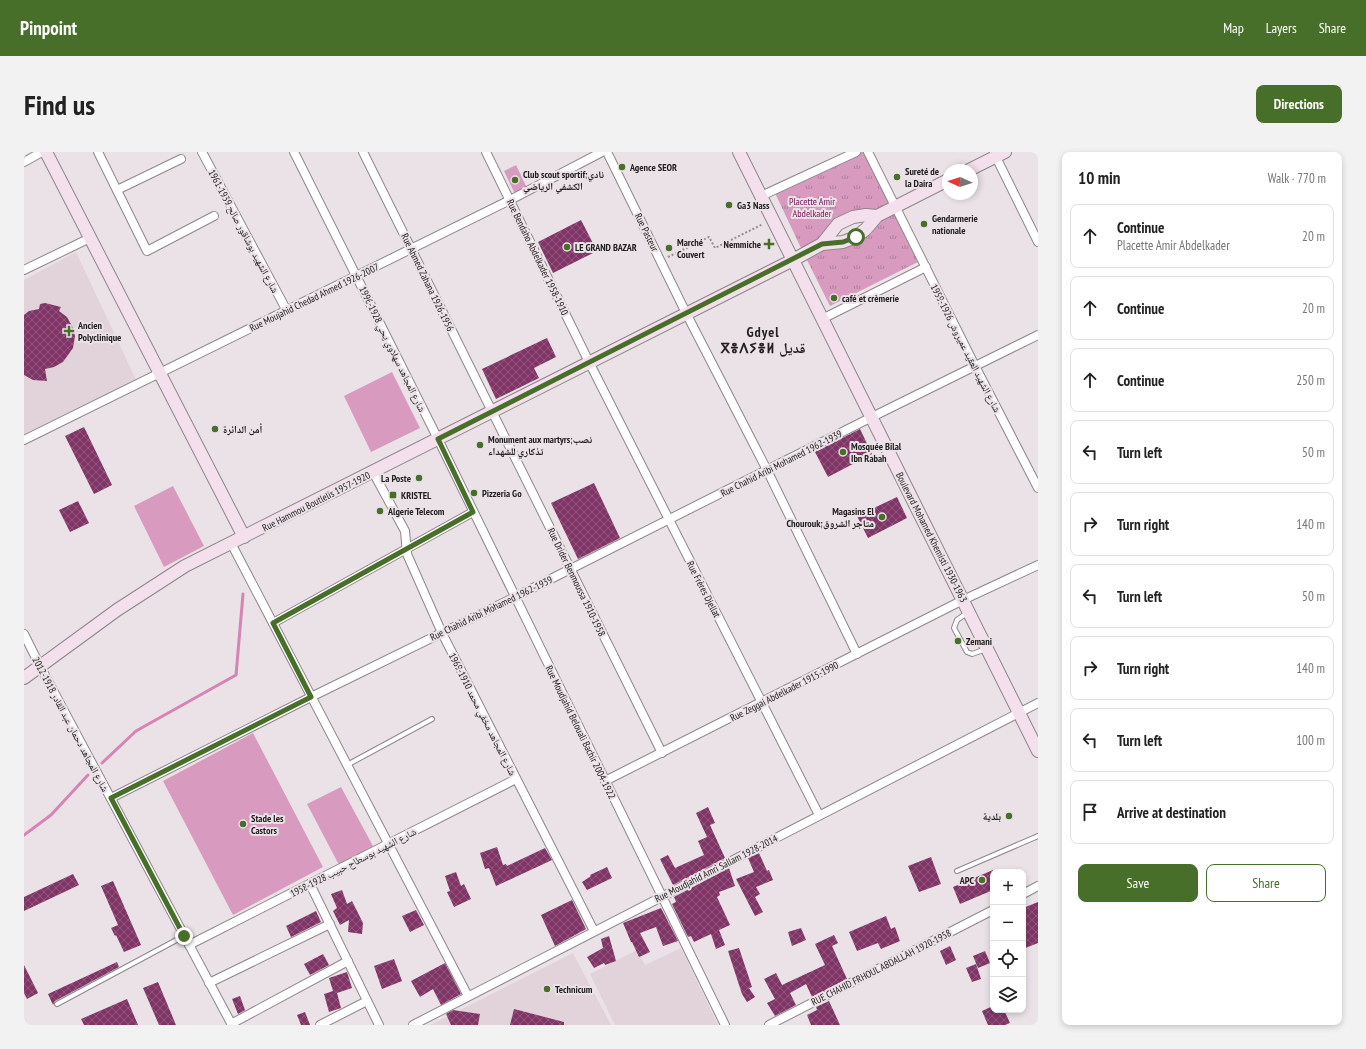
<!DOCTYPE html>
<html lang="en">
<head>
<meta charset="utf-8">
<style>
	:root { --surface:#fff; --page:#f2f2f2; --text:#222; --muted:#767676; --line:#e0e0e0; --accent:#486f29 }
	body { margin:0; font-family:"PT Sans Narrow","Noto Naskh Arabic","Noto Sans Tifinagh",sans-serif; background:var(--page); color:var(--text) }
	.controls { position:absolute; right:12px; bottom:12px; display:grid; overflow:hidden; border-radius:8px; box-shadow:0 2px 6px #0003 }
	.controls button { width:36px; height:36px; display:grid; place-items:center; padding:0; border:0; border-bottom:1px solid var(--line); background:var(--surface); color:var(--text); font:20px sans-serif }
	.compass { position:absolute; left:918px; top:12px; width:36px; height:36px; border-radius:50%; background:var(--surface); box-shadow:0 2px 6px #0003; rotate:273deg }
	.stop { position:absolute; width:12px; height:12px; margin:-9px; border:3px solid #486f29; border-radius:50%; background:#fff }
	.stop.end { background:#486f29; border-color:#fff; box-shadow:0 1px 4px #0008 }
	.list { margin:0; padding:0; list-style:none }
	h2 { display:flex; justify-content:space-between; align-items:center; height:52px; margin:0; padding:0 16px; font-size:17px }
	h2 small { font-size:13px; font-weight:400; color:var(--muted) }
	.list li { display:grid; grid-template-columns:26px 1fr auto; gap:12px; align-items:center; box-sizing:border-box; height:64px; margin:0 8px 8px; padding:0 8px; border:1px solid var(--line); border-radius:8px }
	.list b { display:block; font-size:15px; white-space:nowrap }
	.list p { margin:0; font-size:13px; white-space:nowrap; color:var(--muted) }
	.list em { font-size:13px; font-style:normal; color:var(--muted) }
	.actions { display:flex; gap:8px; padding:12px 16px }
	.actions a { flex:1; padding:9px 0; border:1px solid var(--accent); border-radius:8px; text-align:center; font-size:14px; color:var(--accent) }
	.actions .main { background:var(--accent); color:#fff }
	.icon { flex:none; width:22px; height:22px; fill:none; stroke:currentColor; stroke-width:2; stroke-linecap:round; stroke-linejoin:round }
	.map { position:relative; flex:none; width:1014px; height:873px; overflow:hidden; border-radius:8px }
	header { display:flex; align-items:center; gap:24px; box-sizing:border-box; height:56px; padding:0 20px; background:var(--accent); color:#fff }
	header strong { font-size:19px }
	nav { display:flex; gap:22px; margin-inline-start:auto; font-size:14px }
	.intro { display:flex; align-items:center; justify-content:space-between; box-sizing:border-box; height:96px; padding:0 24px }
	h1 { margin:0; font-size:28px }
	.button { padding:10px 18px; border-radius:8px; background:var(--accent); color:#fff; font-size:14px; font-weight:700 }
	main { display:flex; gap:24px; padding:0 24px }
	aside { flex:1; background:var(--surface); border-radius:8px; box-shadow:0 2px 6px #0003 }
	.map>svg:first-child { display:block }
	.built { fill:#e2d3db }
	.green { fill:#d89bbf }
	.park { fill:url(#park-tufts) }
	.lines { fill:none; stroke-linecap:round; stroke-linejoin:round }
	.stream { stroke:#d684b6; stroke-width:3 }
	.building { fill:url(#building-cross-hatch) }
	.lane-casing { stroke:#8d868a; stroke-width:6 }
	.street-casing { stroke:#8d868a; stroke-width:10 }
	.secondary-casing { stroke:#8d868a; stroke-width:14 }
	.path { stroke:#948e91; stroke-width:2; stroke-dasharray:2 2; stroke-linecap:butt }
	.lane { stroke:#fff; stroke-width:4 }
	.street { stroke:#fff; stroke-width:8 }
	.secondary { stroke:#f4e0ec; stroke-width:12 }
	.route { stroke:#486f29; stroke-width:5 }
	.poi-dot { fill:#486f29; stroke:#eae2e6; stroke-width:1.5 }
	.labels { text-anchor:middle; stroke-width:4; stroke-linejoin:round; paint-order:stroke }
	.poi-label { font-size:10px; font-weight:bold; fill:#232021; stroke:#eae2e6; text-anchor:start }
	.park-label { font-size:10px; fill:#730f57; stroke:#eae2e6 }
	.street-label { font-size:10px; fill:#232021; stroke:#eae2e6 }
	.district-label { font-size:14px; font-weight:bold; letter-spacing:1px; fill:#232021; stroke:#eae2e6 }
</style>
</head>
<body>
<header>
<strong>Pinpoint</strong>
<nav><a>Map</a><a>Layers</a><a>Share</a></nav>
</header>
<div class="intro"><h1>Find us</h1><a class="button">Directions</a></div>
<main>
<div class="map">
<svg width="1014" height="873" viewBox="0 0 1014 873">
	<defs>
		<pattern id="park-tufts" width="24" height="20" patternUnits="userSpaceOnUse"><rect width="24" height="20" fill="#d89bbf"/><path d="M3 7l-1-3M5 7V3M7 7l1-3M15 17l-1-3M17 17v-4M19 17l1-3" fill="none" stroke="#af7e9b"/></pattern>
		<pattern id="building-cross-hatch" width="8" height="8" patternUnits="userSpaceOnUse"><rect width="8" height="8" fill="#803566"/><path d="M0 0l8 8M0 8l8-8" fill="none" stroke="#8f577c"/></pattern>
	</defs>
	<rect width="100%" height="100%" fill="#eae2e6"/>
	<g class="built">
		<path d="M52 100 113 230 0 285V128Z"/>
		<path d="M657 796 694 873H591L566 822 613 798 621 813Z"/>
		<path d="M549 801 587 873H406Z"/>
	</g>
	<g class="green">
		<path d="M492 13 503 36 491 42 480 19Z"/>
		<path d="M368 220 396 276 347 300 320 244Z"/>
		<path d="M149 334 180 394 140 415 110 354Z"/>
		<path d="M229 581 299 715 209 763 139 629Z"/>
		<path d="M317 635 349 694 315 713 283 652Z"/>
	</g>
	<g class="park">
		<path d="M836 0H841L867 52 777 96 751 41Z"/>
		<path d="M871 62 894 110 806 154 782 106 798 96 822 95 847 82 857 68Z"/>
	</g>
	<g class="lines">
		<g class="stream">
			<path d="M78 611 112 579 212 523 219 442"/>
			<path d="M0 683 27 663 64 623"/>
		</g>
	</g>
	<g class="building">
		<path d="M557 68 573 99 529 121 514 90Z"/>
		<path d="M21 151 37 155 35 159 43 165 48 174 51 184 49 196 39 210 30 215 21 217 23 229 9 228 0 223V163L5 159 15 157 16 152Z"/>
		<path d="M523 186 532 205 510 216 515 226 472 247 458 217Z"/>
		<path d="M60 275 88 333 70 342 41 284Z"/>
		<path d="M836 277 848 302 804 325 791 300Z"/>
		<path d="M570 331 596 386 554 407 527 351Z"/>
		<path d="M873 345 883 366 844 386 833 364Z"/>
		<path d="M54 349 65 371 46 380 35 358Z"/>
		<path d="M684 655 691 671 686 673 701 706 649 733 636 707 644 703 651 716 680 703 674 689 683 685 672 661Z"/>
		<path d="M473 695 479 713 482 712 483 714 521 696 528 708 472 734 465 716 461 717 456 701Z"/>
		<path d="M735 701 743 719 745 718 749 728 732 735 736 742 731 745 739 760 731 764 712 727 730 720 724 706Z"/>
		<path d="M907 705 917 732 895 740 884 714Z"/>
		<path d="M583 715 588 726 563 738 558 730 567 724 566 723Z"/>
		<path d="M705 716 711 734 695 740 696 743 693 745 706 773 695 778 701 793 692 797 687 782 670 790 667 784 664 785 648 752 652 750 650 745Z"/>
		<path d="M969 718V738L936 752 929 735Z"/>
		<path d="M432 720 437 734 440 732 447 747 430 755 423 740 426 739 421 724Z"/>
		<path d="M49 722 55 733 0 759V745Z"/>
		<path d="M89 729 117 793 100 800 92 783 91 784 87 776 94 773 77 734Z"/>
		<path d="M318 738 323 752 328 749 339 771 338 782 324 780 325 768 316 773 309 759 313 756 307 742Z"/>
		<path d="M548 748 562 777 531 794 517 763Z"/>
		<path d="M1014 750V791L999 797V756Z"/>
		<path d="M637 756 654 789 639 794 632 775 616 781 626 800 615 805 608 790H607L599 771Z"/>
		<path d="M392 758 400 773 386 780 378 764Z"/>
		<path d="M292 759 297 770 267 785 262 774Z"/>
		<path d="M862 764 867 777 871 775 876 789 857 797 854 791 833 799 825 780Z"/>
		<path d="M777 776 782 788 768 794 764 780Z"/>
		<path d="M810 783 814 791 808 794 823 827 788 845 782 832 766 841 772 853 751 864 743 851 751 847 740 827 752 821 758 833 801 813 791 792Z"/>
		<path d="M585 784 592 809 581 813 580 811 570 816 563 805 579 796 577 787Z"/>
		<path d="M926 794 932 808 922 813 916 799Z"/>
		<path d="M715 796 728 835 725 836 731 845 723 850 718 842 704 799Z"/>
		<path d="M961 799 966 811 954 816 949 804Z"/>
		<path d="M299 802 305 813 286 823 280 812Z"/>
		<path d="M370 807 378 829 358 837 350 814Z"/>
		<path d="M93 810 95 815 31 849 29 853 24 842Z"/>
		<path d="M421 811 437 842 417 853 409 837 396 845 387 829Z"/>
		<path d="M952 812 957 827 948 830 942 816Z"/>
		<path d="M0 813 14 841 3 847 0 841Z"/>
		<path d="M323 820 328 836 313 841 317 856 305 860 300 842 309 839 305 826Z"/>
		<path d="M134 830 152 873H135L119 836Z"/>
		<path d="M216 844 221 858 214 862 208 847Z"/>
		<path d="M103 847 114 873H60L57 867Z"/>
		<path d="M805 849 816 873H787L783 863 793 858 792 855Z"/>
		<path d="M969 854V858H980L986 871 981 873H964L958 859Z"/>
		<path d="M490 857 540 870V873H486Z"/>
		<path d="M429 858 456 862 454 873H427L422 862Z"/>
		<path d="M281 860 286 873H277L273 863Z"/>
	</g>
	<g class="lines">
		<defs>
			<g id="lane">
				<path d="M943 461 933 468 930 476 943 500 948 502 962 497"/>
				<path d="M323 613 408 567"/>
				<path d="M933 719 1014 684"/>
				<path d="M33 852 160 784"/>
			</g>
			<g id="street">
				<path d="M74 0 123 99 190 64"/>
				<path d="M178 0 263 159"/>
				<path d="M270 0 414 287 701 873"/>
				<path d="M339 0 638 601"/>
				<path d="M462 0 565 210 795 663"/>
				<path d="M583 0 662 161 743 318 833 502"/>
				<path d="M844 0 951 214 1014 336"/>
				<path d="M970 1 1014 90"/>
				<path d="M0 10 18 0"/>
				<path d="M93 38 157 7"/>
				<path d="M737 44 832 0"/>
				<path d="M0 118 66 86"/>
				<path d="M798 167 902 115"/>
				<path d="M0 288 486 48 578 0"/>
				<path d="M349 320 381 379 383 402 418 481 570 779"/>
				<path d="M207 391 444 844"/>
				<path d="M249 471 449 360"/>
				<path d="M0 482 16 514 208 873"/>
				<path d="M581 629 939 448 1014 413"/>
				<path d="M87 646 287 545 491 445 848 265 1014 183"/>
				<path d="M286 732 355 873"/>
				<path d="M999 742 1014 734"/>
				<path d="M165 793 492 627"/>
				<path d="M185 831 306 772"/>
				<path d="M207 872 324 809"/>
				<path d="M296 873 343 849"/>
				<path d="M389 873 1014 551"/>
				<path d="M745 873 969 758"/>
			</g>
			<g id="secondary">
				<path d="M22 0 220 385"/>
				<path d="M715 0 1014 599"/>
				<path d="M945 18 981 0"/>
				<path d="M798 92 819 90 832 85 842 77 853 64 924 28"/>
				<path d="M0 526 93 458 161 414 769 108 798 92 814 72 829 65 842 63 853 64"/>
			</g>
		</defs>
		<use href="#lane" class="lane-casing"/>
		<use href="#street" class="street-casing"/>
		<use href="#secondary" class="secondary-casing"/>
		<path class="path" d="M644 105 685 85 691 96 739 72"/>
		<use href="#lane" class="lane"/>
		<use href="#street" class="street"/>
		<use href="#secondary" class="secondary"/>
	</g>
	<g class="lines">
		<path class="route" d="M160 784 87 646 287 545 249 471 449 360 414 287 798 92 819 90 832 85"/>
	</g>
	<g class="poi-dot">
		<circle cx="598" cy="15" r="4"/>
		<circle cx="873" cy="25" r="4"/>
		<circle cx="491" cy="28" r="4"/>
		<circle cx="705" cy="53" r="4"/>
		<circle cx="900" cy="72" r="4"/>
		<path d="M743 86h4v4h4v4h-4v4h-4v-4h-4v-4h4z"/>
		<circle cx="543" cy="95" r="4"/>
		<circle cx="645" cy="96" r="4"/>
		<circle cx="810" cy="146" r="4"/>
		<path d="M43 173h4v4h4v4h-4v4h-4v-4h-4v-4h4z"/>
		<circle cx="191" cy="277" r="4"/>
		<circle cx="456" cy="293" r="4"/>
		<circle cx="819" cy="300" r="4"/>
		<circle cx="395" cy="326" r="4"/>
		<circle cx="450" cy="341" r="4"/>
		<rect x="365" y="339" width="8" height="8" rx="2"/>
		<circle cx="356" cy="359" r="4"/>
		<circle cx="858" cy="365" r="4"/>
		<circle cx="934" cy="489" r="4"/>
		<circle cx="985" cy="664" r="4"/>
		<circle cx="219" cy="672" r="4"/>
		<circle cx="958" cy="728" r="4"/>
		<circle cx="523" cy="837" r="4"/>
	</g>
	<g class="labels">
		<g class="poi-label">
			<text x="606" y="19">Agence SEOR</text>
			<text x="881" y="23">Sureté de<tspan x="881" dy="12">la Daira</tspan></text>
			<text x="499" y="26">Club scout sportif;نادي<tspan x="499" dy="12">الكشفي الرياضي</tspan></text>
			<text x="713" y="57">Ga3 Nass</text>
			<text x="908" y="70">Gendarmerie<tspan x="908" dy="12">nationale</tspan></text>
			<text x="653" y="94">Marché<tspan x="653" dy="12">Couvert</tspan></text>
			<text x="737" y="96" text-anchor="end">Nemmiche</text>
			<text x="551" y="99">LE GRAND BAZAR</text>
			<text x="818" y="150">café et crèmerie</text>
			<text x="54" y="177">Ancien<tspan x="54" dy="12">Polyclinique</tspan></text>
			<text x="199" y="281">أمن الدائرة</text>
			<text x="464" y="291">Monument aux martyrs;نصب<tspan x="464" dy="12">تذكاري للشهداء</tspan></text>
			<text x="827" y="298">Mosquée Bilal<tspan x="827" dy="12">Ibn Rabah</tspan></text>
			<text x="387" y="330" text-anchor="end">La Poste</text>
			<text x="458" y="345">Pizzeria Go</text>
			<text x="377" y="347">KRISTEL</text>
			<text x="364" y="363">Algerie Telecom</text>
			<text x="850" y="363" text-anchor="end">Magasins El<tspan x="850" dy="12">Chourouk;متاجر الشروق</tspan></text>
			<text x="942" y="493">Zemani</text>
			<text x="977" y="668" text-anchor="end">بلدية</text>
			<text x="227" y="670">Stade les<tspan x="227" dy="12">Castors</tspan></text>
			<text x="950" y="732" text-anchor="end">APC</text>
			<text x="531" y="841">Technicum</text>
		</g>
		<g class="park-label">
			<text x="788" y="53">Placette Amir<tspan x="788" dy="12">Abdelkader</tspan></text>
		</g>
		<g class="street-label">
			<text transform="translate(220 79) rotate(62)" y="4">شارع الشهيد بوشاقور صالح 1939-1961</text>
			<text transform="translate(623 80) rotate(64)" y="4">Rue Pasteur</text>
			<text transform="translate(514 105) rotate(64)" y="4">Rue Bendaho Abdelkader 1958-1910</text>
			<text transform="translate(404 130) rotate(64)" y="4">Rue Ahmed Zahana 1926-1956</text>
			<text transform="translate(290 145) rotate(-26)" y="4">Rue Moujahid Chedad Ahmed 1926-2007</text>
			<text transform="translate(942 196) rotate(63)" y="4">شارع الشهيد العقيد عميروش 1926-1959</text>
			<text transform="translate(369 197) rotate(64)" y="4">شارع المجاهد سهلاوي يحي 1928-1996</text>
			<text transform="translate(757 311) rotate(-27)" y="4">Rue Chahid Aribi Mohamed 1962-1939</text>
			<text transform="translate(292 349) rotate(-27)" y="4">Rue Hammou Boutlelis 1957-1920</text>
			<text transform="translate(908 385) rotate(63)" y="4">Boulevard Mohamed Khemisti 1930-1963</text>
			<text transform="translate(553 430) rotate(64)" y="4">Rue Drider Benmoussa 1910-1958</text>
			<text transform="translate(680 437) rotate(63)" y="4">Rue Frères Djellat</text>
			<text transform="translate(467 456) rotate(-26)" y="4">Rue Chahid Aribi Mohamed 1962-1939</text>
			<text transform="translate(760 539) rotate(-27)" y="4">Rue Zeggai Abdelkader 1915-1990</text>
			<text transform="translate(459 562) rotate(63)" y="4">شارع المجاهد مخفي محمد 1910-1969</text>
			<text transform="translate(47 572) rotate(62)" y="4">شارع المجاهد دحمان عبد القادر 1918-2012</text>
			<text transform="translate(557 580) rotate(64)" y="4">Rue Moudjahid Belouali Bachir 2004-1922</text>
			<text transform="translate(329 710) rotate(-27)" y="4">شارع الشهيد بوسطاح حبيب 1928-1958</text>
			<text transform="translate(692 716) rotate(-27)" y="4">Rue Moudjahid Amri Sallam 1928-2014</text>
			<text transform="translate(857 815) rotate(-27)" y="4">RUE CHAHID FRHOUL ABDALLAH 1920-1958</text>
		</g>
		<g class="district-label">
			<text x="739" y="185">Gdyel<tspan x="739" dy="16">ⴳⴻⴷⵢⴻⵍ قديل</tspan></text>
		</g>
	</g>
</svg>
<div class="controls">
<button>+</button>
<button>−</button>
<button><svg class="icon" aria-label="locate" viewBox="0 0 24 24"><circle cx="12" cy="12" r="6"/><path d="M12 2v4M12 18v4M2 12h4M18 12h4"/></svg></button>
<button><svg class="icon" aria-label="layers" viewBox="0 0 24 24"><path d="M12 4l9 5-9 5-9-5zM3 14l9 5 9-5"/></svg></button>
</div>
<svg class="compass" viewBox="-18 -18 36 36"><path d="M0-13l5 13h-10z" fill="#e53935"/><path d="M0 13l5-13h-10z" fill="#767676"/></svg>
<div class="stop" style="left:832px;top:85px"></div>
<div class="stop end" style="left:160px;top:784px"></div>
</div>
<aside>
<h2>10 min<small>Walk · 770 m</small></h2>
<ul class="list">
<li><svg class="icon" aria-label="ahead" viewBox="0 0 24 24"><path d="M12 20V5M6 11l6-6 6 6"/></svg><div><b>Continue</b><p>Placette Amir Abdelkader</p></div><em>20 m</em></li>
<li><svg class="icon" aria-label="ahead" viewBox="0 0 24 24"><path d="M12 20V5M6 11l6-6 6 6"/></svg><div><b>Continue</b></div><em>20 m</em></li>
<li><svg class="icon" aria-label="ahead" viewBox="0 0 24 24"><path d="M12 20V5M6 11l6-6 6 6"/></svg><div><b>Continue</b></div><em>250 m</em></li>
<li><svg class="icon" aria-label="left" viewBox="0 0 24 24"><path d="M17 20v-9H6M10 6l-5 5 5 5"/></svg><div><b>Turn left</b></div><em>50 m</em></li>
<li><svg class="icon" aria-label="right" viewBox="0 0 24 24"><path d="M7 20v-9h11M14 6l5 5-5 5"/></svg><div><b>Turn right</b></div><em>140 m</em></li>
<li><svg class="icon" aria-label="left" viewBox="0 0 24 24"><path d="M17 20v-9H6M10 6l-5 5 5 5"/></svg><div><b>Turn left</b></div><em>50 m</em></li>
<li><svg class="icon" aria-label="right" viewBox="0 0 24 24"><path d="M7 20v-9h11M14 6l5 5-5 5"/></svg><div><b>Turn right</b></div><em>140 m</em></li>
<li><svg class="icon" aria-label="left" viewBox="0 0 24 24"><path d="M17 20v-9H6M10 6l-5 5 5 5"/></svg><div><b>Turn left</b></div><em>100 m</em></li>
<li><svg class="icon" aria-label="arrive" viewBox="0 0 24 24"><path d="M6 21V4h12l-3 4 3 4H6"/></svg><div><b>Arrive at destination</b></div></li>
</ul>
<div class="actions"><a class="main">Save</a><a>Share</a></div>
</aside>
</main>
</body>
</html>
